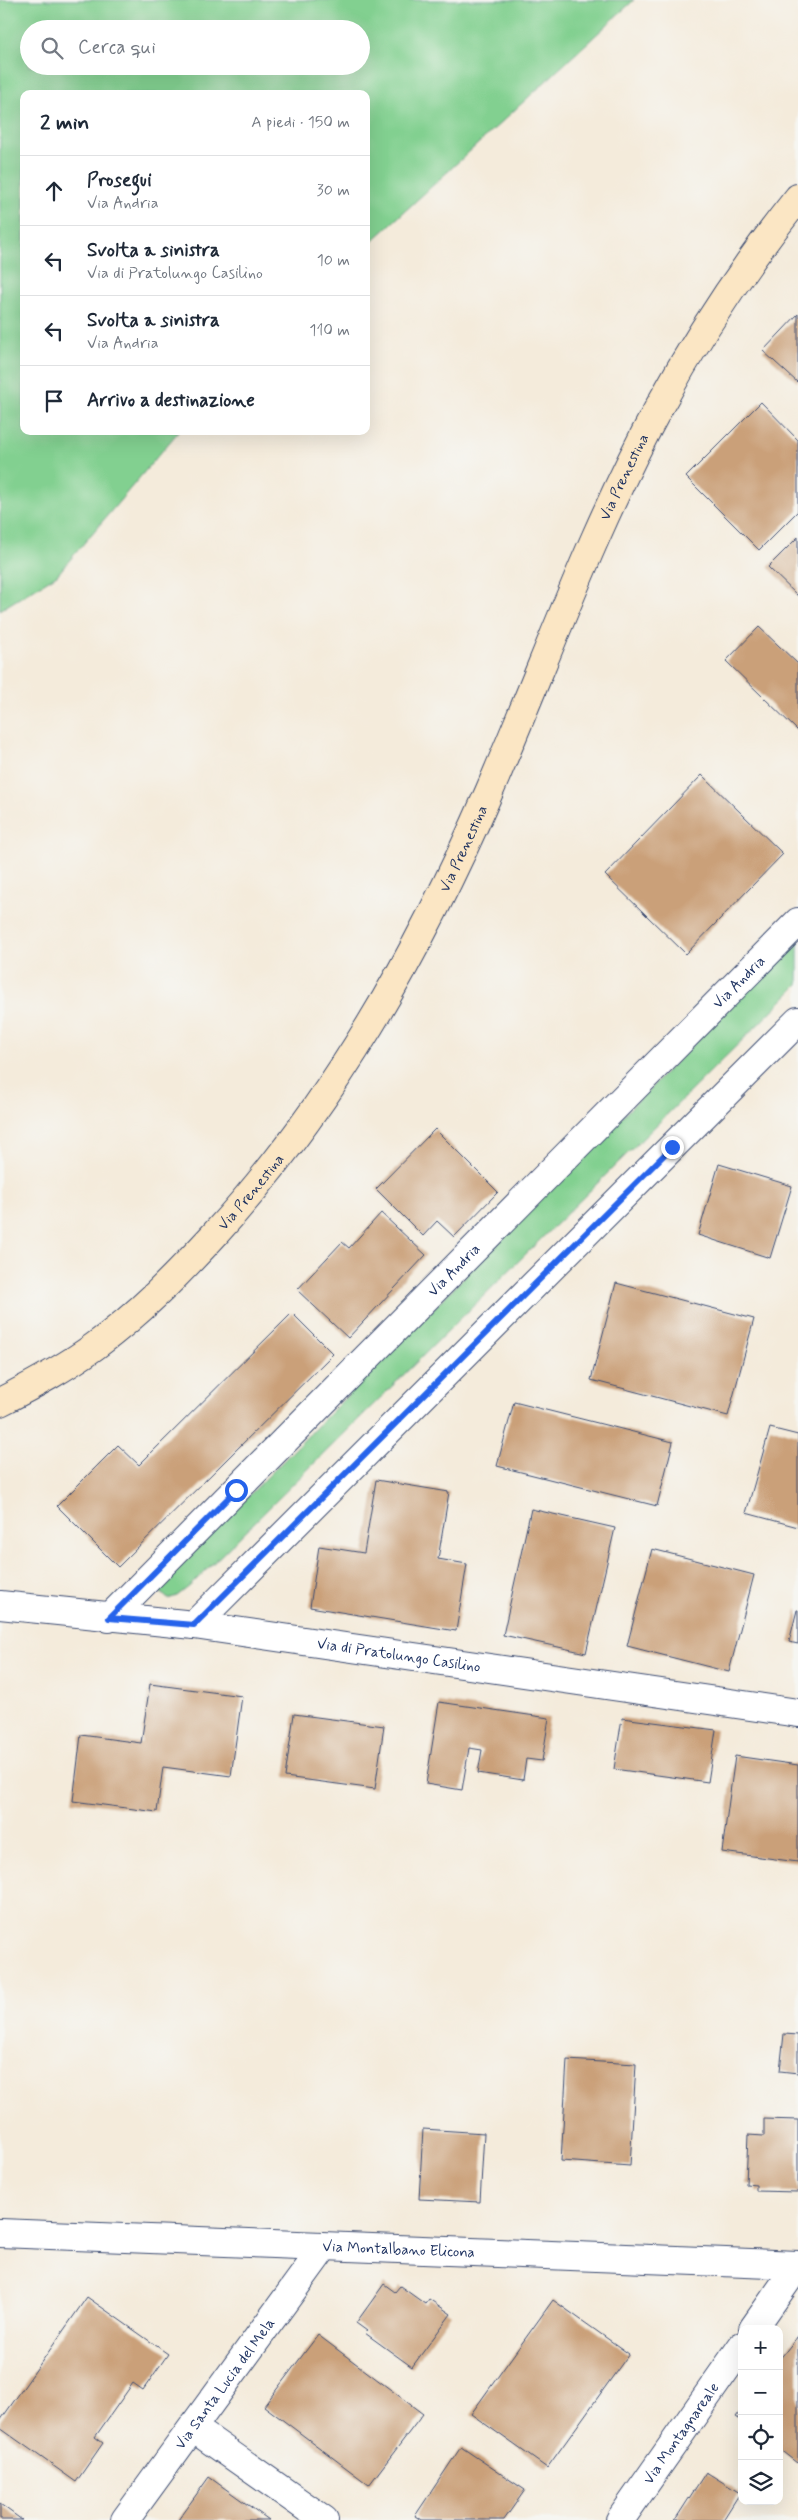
<!DOCTYPE html>
<html lang="it">
<head>
<meta charset="utf-8">
<style>
	:root { --surface:#fff; --page:#f2f2f3; --text:#1f2937; --muted:#747a83; --line:#e0e1e3 }
	body { margin:0; font-family:Mynerve,sans-serif; background:var(--page); color:var(--text) }
	.controls { position:absolute; right:15px; bottom:15px; display:grid; overflow:hidden; border-radius:10px; box-shadow:0 5px 20px #0002 }
	.controls button { width:45px; height:45px; display:grid; place-items:center; padding:0; border:0; border-bottom:1px solid var(--line); background:var(--surface); color:var(--text); font:25px sans-serif }
	.stop { position:absolute; width:15px; height:15px; margin:-11px; border:4px solid #2563eb; border-radius:50%; background:#fff }
	.stop.end { background:#2563eb; border-color:#fff; box-shadow:0 1px 5px #0008 }
	.list { margin:0; padding:0; list-style:none }
	h2 { display:flex; justify-content:space-between; align-items:center; height:65px; margin:0; padding:0 20px; font-size:21px }
	h2 small { font-size:16px; font-weight:400; color:var(--muted) }
	.list li { display:grid; grid-template-columns:32px 1fr auto; gap:15px; align-items:center; box-sizing:border-box; height:70px; padding:0 20px; border-top:1px solid var(--line) }
	.list b { display:block; font-size:19px; white-space:nowrap }
	.list p { margin:0; font-size:16px; white-space:nowrap; color:var(--muted) }
	.list em { font-size:16px; font-style:normal; color:var(--muted) }
	.icon { flex:none; width:28px; height:28px; fill:none; stroke:currentColor; stroke-width:2; stroke-linecap:round; stroke-linejoin:round }
	.map { position:relative; flex:none; width:798px; height:2520px; overflow:hidden }
	.search { position:absolute; background:var(--surface); box-shadow:0 5px 20px #0002; left:20px; top:20px; width:350px; height:55px; display:flex; align-items:center; gap:12px; box-sizing:border-box; padding:0 18px; border-radius:28px; color:var(--muted); font-size:19px }
	.panel { position:absolute; background:var(--surface); box-shadow:0 5px 20px #0002; left:20px; top:90px; width:350px; height:345px; border-radius:10px }
	.map>svg:first-child { display:block }
	.green { fill:#82d090; stroke:#4e8077; fill-rule:evenodd }
	.building { fill:#caa079 }
	.lines { fill:none; stroke-linecap:round; stroke-linejoin:round }
	.street-casing { stroke:#3c4b71; stroke-width:30 }
	.secondary-casing { stroke:#3c4b71; stroke-width:30 }
	.street { stroke:#fff; stroke-width:28 }
	.secondary { stroke:#fbe6c4; stroke-width:28 }
	.route { stroke:#2563eb; stroke-width:6 }
	.labels { text-anchor:middle; stroke-width:4.5; stroke-linejoin:round; paint-order:stroke }
	.street-label { font-size:15px; fill:#1b2f5e; stroke:#f6f6f2 }
</style>
</head>
<body>
<div class="map">
<svg width="798" height="2520" viewBox="0 0 798 2520">
	<rect width="100%" height="100%" fill="#f6f6f2"/>
	<filter id="ink" filterUnits="userSpaceOnUse"><feTurbulence type="fractalNoise" baseFrequency=".02" numOctaves="2"/><feDisplacementMap in="SourceGraphic" scale="10" xChannelSelector="R" yChannelSelector="G"/><feConvolveMatrix kernelMatrix="1 2 1 2 8 2 1 2 1" color-interpolation-filters="sRGB"/></filter>
	<filter id="wash" filterUnits="userSpaceOnUse"><feTurbulence type="fractalNoise" baseFrequency=".0096" numOctaves="4" result="noise"/><feDisplacementMap in="SourceGraphic" scale="20" xChannelSelector="R" yChannelSelector="G"/><feGaussianBlur stdDeviation="1.12" result="paint"/><feColorMatrix in="noise" values="0 0 0 0 0 0 0 0 0 0 0 0 0 0 0 0 0 1.4 0 .05"/><feComposite in="paint" operator="in"/></filter>
	<g filter="url(#wash)">
		<rect width="100%" height="100%" fill="#f4ebdb"/>
		<g class="green">
			<path d="M0 0H634L366 247V94H24V431H179L57 575 0 610ZM29 29H361V66H29Z"/>
			<path d="M798 938V985L190 1586 177 1596 168 1599 157 1589Z"/>
		</g>
		<g id="blocks">
			<g class="building">
				<path d="M798 314V381L797 382 763 351Z"/>
				<path d="M761 402 798 440V511L759 550 686 477Z"/>
				<path d="M798 537V596L768 567Z"/>
				<path d="M759 627 798 664V731L726 661Z"/>
				<path d="M702 775 783 854 686 954 605 875Z"/>
				<path d="M435 1129 498 1192 454 1237 437 1221 423 1236 376 1189Z"/>
				<path d="M719 1164 792 1186 770 1258 698 1235Z"/>
				<path d="M381 1213 426 1255 348 1338 297 1290 342 1242 349 1248Z"/>
				<path d="M616 1283 754 1319 728 1416 591 1380Z"/>
				<path d="M292 1313 333 1354 118 1567 57 1506 118 1445 139 1465Z"/>
				<path d="M514 1402 673 1442 657 1506 497 1466Z"/>
				<path d="M770 1428 798 1435V1527L746 1513Z"/>
				<path d="M376 1480 449 1492 438 1559 467 1564 456 1631 310 1607 319 1546 364 1553Z"/>
				<path d="M531 1509 615 1528 586 1653 503 1635Z"/>
				<path d="M652 1549 754 1575 729 1672 627 1646Z"/>
				<path d="M797 1610H798V1644L789 1642Z"/>
				<path d="M150 1684 242 1696 231 1776 163 1767 157 1812 73 1801 81 1735 141 1743Z"/>
				<path d="M439 1702 549 1718 542 1761 526 1759 523 1780 478 1773 482 1750 469 1748 462 1790 426 1784Z"/>
				<path d="M294 1714 384 1726 375 1789 285 1777Z"/>
				<path d="M622 1718 716 1730 708 1782 614 1769Z"/>
				<path d="M735 1756 798 1765V1862L722 1852Z"/>
				<path d="M784 2034 798 2035V2073L780 2071Z"/>
				<path d="M567 2060 636 2064 630 2166 561 2161Z"/>
				<path d="M764 2119 798 2120V2192L756 2191V2185L746 2184 748 2135 764 2136Z"/>
				<path d="M423 2129 484 2133 480 2202 419 2199Z"/>
				<path d="M384 2284 395 2292 400 2286 425 2304 429 2299 451 2314 412 2367 365 2333 367 2331 356 2323Z"/>
				<path d="M87 2297 168 2354 143 2390 133 2383 95 2437 103 2443 76 2482 0 2428V2421Z"/>
				<path d="M553 2300 629 2354 547 2468 471 2414Z"/>
				<path d="M318 2335 423 2414 369 2485 264 2406Z"/>
				<path d="M798 2336V2461L797 2463 779 2449V2360Z"/>
				<path d="M742 2409V2421L736 2417Z"/>
				<path d="M461 2447 525 2490 504 2520H421L415 2516Z"/>
				<path d="M706 2472 740 2493 723 2520H675Z"/>
				<path d="M209 2477 269 2520H178Z"/>
				<path d="M0 2504 22 2520H0Z"/>
			</g>
		</g>
	</g>
	<g filter="url(#ink)">
		<use href="#blocks" fill-opacity="0" stroke="#3c4b71" stroke-width="1"/>
		<g class="lines">
			<defs>
				<g id="street">
					<path id="s1" d="M0 1605 194 1625 798 1713"/>
					<path id="s2" d="M109 1618 798 922"/>
					<path d="M194 1625 798 1021"/>
					<path id="s3" d="M0 2233 798 2265"/>
					<path d="M753 2329 798 2265"/>
					<path d="M193 2428 324 2520"/>
					<path id="s4" d="M125 2520 324 2247"/>
					<path id="s5" d="M620 2520 742 2346"/>
				</g>
				<g id="secondary">
					<path id="s6" d="M0 1402C33 1385 65 1368 95 1346 139 1314 177 1275 214 1235 333 1105 419 953 489 792 545 663 592 530 659 407 699 333 746 263 798 198"/>
				</g>
			</defs>
			<use href="#street" class="street-casing"/>
			<use href="#secondary" class="secondary-casing"/>
			<use href="#street" class="street"/>
			<use href="#secondary" class="secondary"/>
		</g>
	</g>
	<g class="lines" filter="url(#ink)">
		<path class="route" d="M236 1490 109 1618 194 1625 672 1147"/>
	</g>
	<g class="labels">
		<g class="street-label">
			<text dy="5" stroke="none"><textPath href="#s6" startOffset="1140">Via Prenestina</textPath></text>
			<text dy="5" stroke="none"><textPath href="#s6" startOffset="735">Via Prenestina</textPath></text>
			<text dy="5" stroke="none"><textPath href="#s2" startOffset="895">Via Andria</textPath></text>
			<text dy="5" stroke="none"><textPath href="#s6" startOffset="330">Via Prenestina</textPath></text>
			<text dy="5" stroke="none"><textPath href="#s2" startOffset="490">Via Andria</textPath></text>
			<text dy="5" stroke="none"><textPath href="#s1" startOffset="402">Via di Pratolungo Casilino</textPath></text>
			<text dy="5" stroke="none"><textPath href="#s3" startOffset="399">Via Montalbano Elicona</textPath></text>
			<text dy="5" stroke="none"><textPath href="#s4" startOffset="169">Via Santa Lucia del Mela</textPath></text>
			<text dy="5" stroke="none"><textPath href="#s5" startOffset="106">Via Montagnareale</textPath></text>
		</g>
	</g>
</svg>
<div class="controls">
<button>+</button>
<button>−</button>
<button><svg class="icon" aria-label="locate" viewBox="0 0 24 24"><circle cx="12" cy="12" r="6"/><path d="M12 2v4M12 18v4M2 12h4M18 12h4"/></svg></button>
<button><svg class="icon" aria-label="layers" viewBox="0 0 24 24"><path d="M12 4l9 5-9 5-9-5zM3 14l9 5 9-5"/></svg></button>
</div>
<div class="stop" style="left:236px;top:1490px"></div>
<div class="stop end" style="left:672px;top:1147px"></div>
<div class="search"><svg class="icon" aria-label="search" viewBox="0 0 24 24"><circle cx="10" cy="10" r="6"/><path d="M15 15l6 6"/></svg>Cerca qui</div>
<section class="panel">
<h2>2 min<small>A piedi · 150 m</small></h2>
<ul class="list">
<li><svg class="icon" aria-label="ahead" viewBox="0 0 24 24"><path d="M12 20V5M6 11l6-6 6 6"/></svg><div><b>Prosegui</b><p>Via Andria</p></div><em>30 m</em></li>
<li><svg class="icon" aria-label="left" viewBox="0 0 24 24"><path d="M17 20v-9H6M10 6l-5 5 5 5"/></svg><div><b>Svolta a sinistra</b><p>Via di Pratolungo Casilino</p></div><em>10 m</em></li>
<li><svg class="icon" aria-label="left" viewBox="0 0 24 24"><path d="M17 20v-9H6M10 6l-5 5 5 5"/></svg><div><b>Svolta a sinistra</b><p>Via Andria</p></div><em>110 m</em></li>
<li><svg class="icon" aria-label="arrive" viewBox="0 0 24 24"><path d="M6 21V4h12l-3 4 3 4H6"/></svg><div><b>Arrivo a destinazione</b></div></li>
</ul>
</section>
</div>
</body>
</html>
